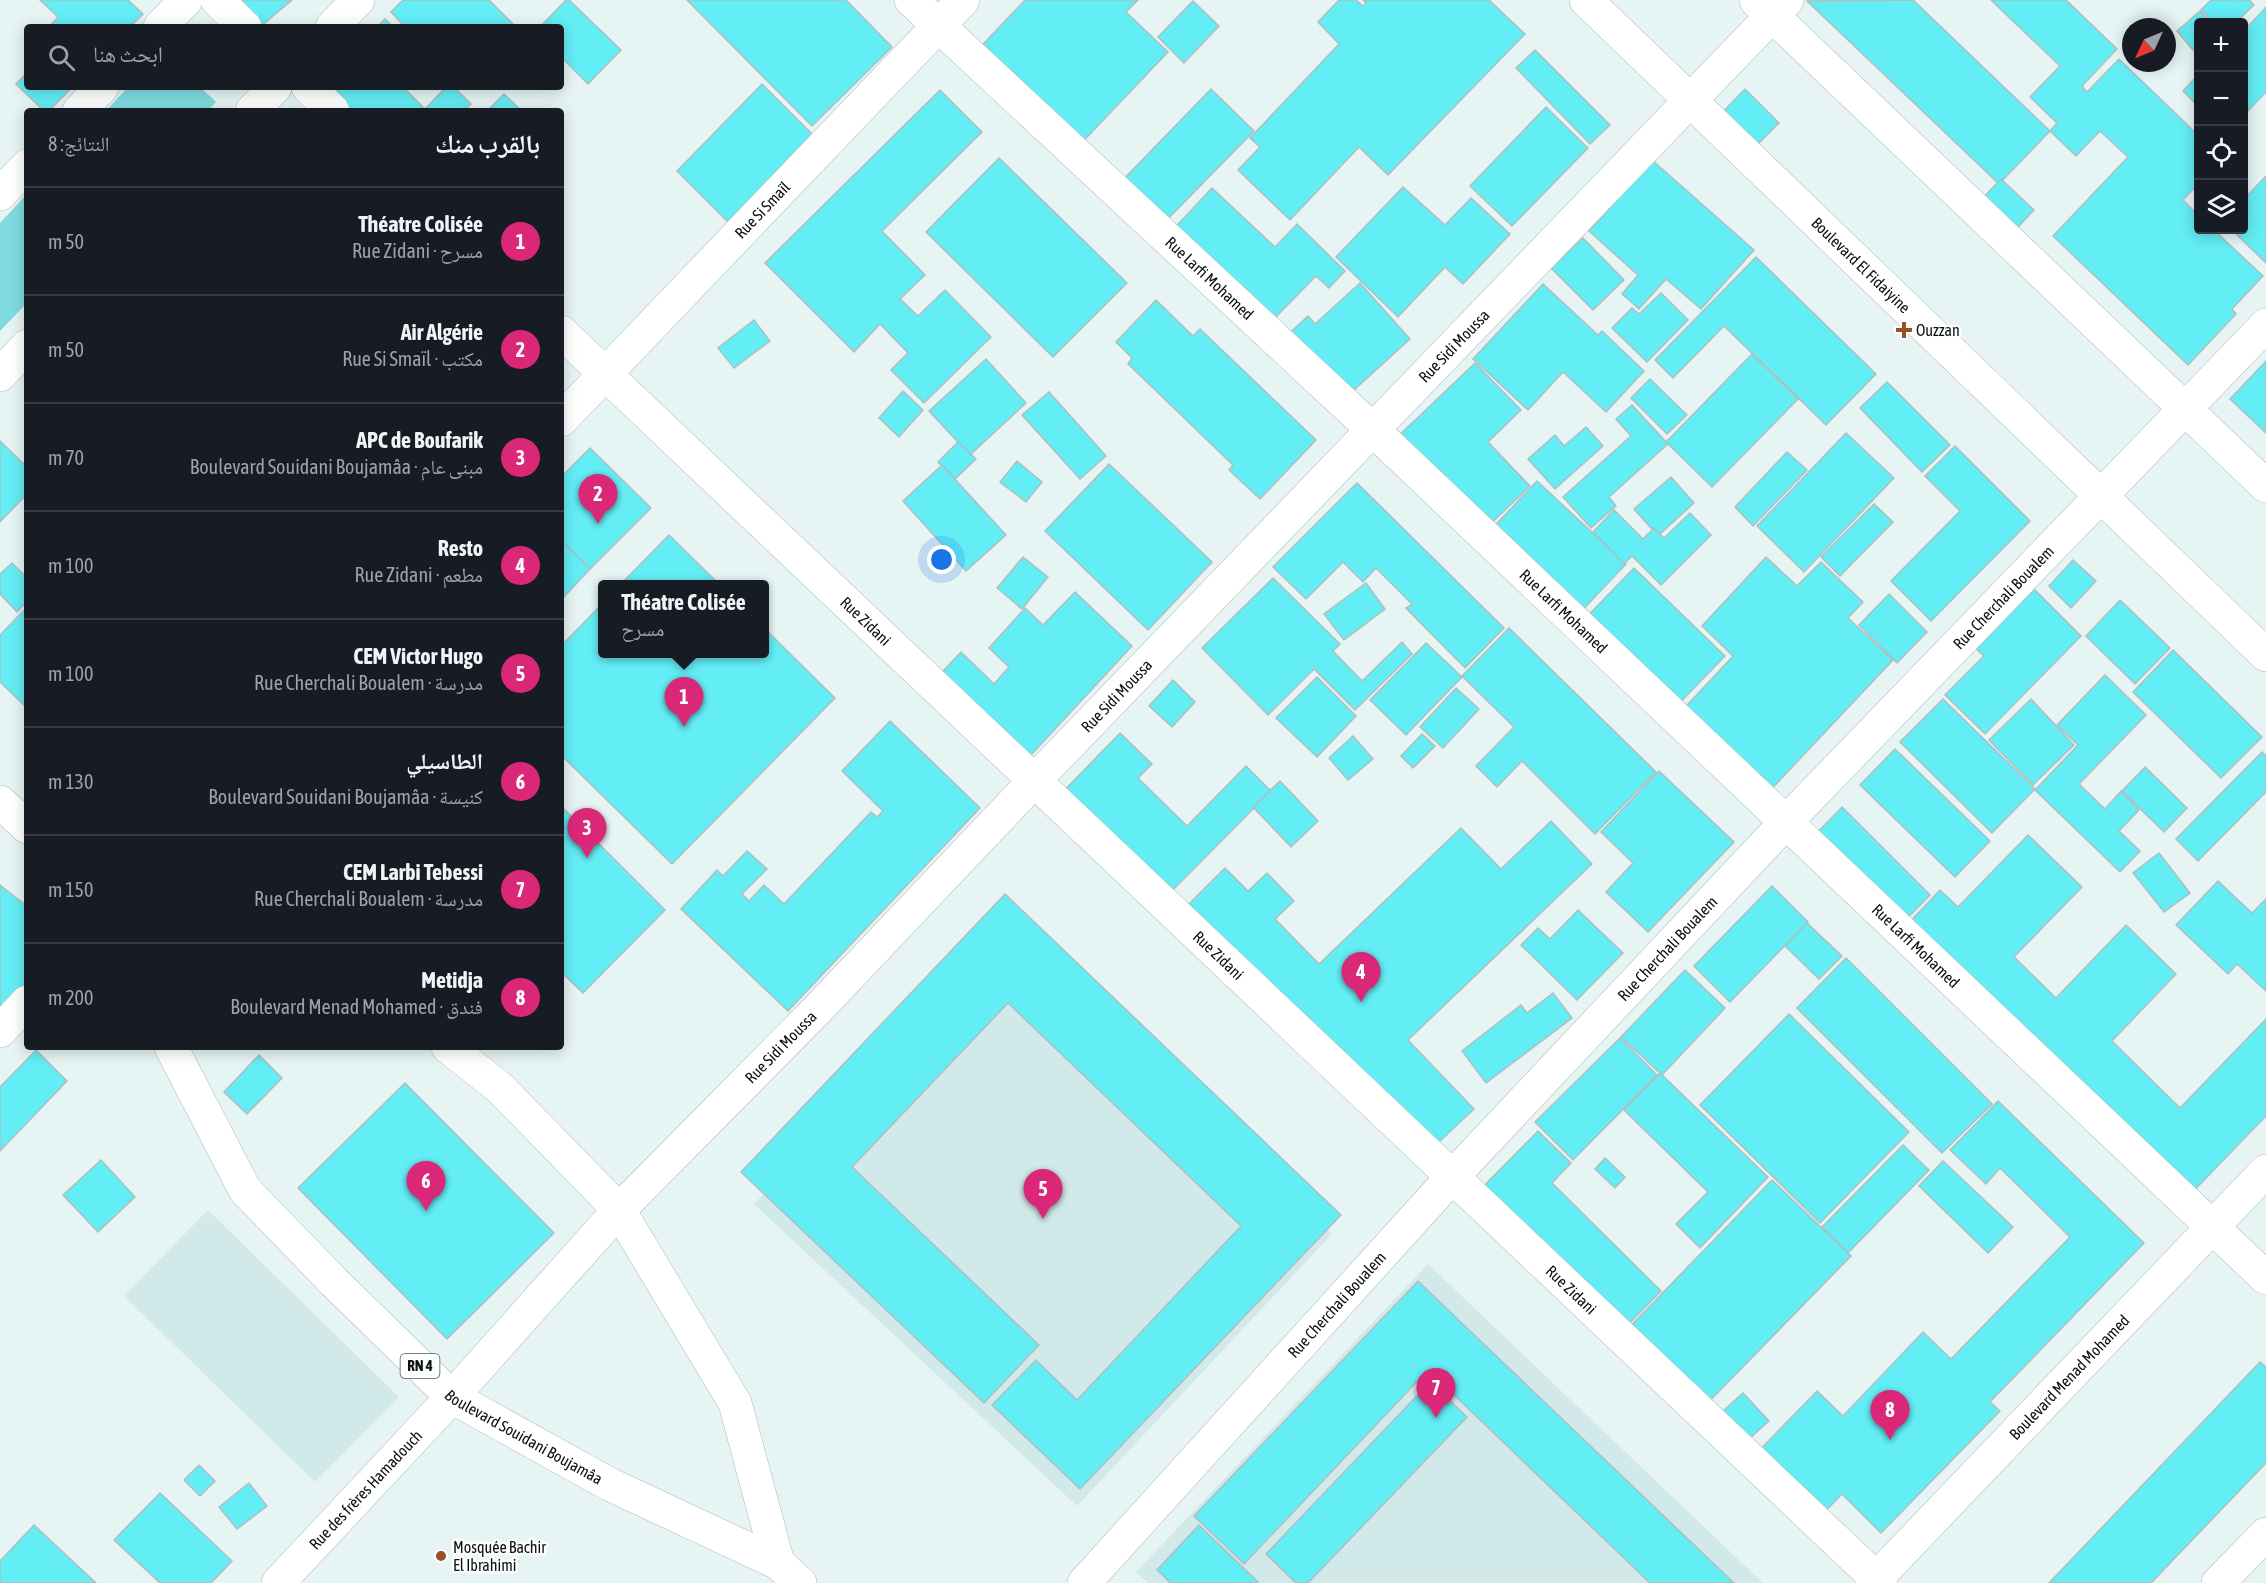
<!DOCTYPE html>
<html lang="ar">
<head>
<meta charset="utf-8">
<style>
	:root { --surface:#171b24; --page:#20242c; --text:#f1f3f6; --muted:#9ea1a6; --line:#363941; --accent:#db2777 }
	body { margin:0; font-family:"Asap Condensed","Noto Naskh Arabic",sans-serif; background:var(--page); color:var(--text); direction:rtl }
	.controls { position:absolute; right:18px; top:18px; display:grid; overflow:hidden; border-radius:6px; box-shadow:0 3px 15px #0003 }
	.controls button { width:54px; height:54px; display:grid; place-items:center; padding:0; border:0; border-bottom:2px solid var(--line); background:var(--surface); color:var(--text); font:30px sans-serif }
	.compass { position:absolute; left:2122px; top:18px; width:54px; height:54px; border-radius:50%; background:var(--surface); box-shadow:0 3px 15px #0003; rotate:226deg }
	.you { position:absolute; left:942px; top:560px; width:21px; height:21px; margin:-15px; border:4px solid #fff; border-radius:50%; background:#1a73e8; box-shadow:0 0 0 9px #1a73e833 }
	.badge { display:grid; place-items:center; width:39px; height:39px; border-radius:50%; background:var(--accent); color:#fff; font-size:20px; font-weight:700 }
	.pin { position:absolute; translate:-50% -50px; filter:drop-shadow(0 2px 3px #0008) }
	.pin::after { content:''; position:absolute; top:32px; width:21px; height:18px; background:inherit; clip-path:polygon(0 0,100% 0,50% 100%) }
	.popup { position:absolute; left:598px; top:580px; width:171px; height:78px; box-sizing:border-box; display:grid; place-content:center; border-radius:6px; background:var(--surface); filter:drop-shadow(0 2px 4px #0005); font-size:20px; white-space:nowrap; color:var(--muted) }
	.popup b { font-size:22px; color:var(--text) }
	.popup::after { content:''; position:absolute; left:50%; top:100%; margin-left:-12px; border:12px solid transparent; border-top-color:var(--surface) }
	.list { margin:0; padding:0; list-style:none }
	h2 { display:flex; justify-content:space-between; align-items:center; height:78px; margin:0; padding:0 24px; font-size:26px }
	h2 small { font-size:20px; font-weight:400; color:var(--muted) }
	.list li { display:grid; grid-template-columns:39px 1fr auto; gap:18px; align-items:center; box-sizing:border-box; height:108px; padding:0 24px; border-top:2px solid var(--line) }
	.list b { display:block; font-size:22px; white-space:nowrap }
	.list p { margin:0; font-size:20px; white-space:nowrap; color:var(--muted) }
	.list em { font-size:20px; font-style:normal; color:var(--muted) }
	.icon { flex:none; width:33px; height:33px; fill:none; stroke:currentColor; stroke-width:2; stroke-linecap:round; stroke-linejoin:round }
	.map { position:relative; flex:none; width:2266px; height:1583px; overflow:hidden; direction:ltr }
	.search { position:absolute; background:var(--surface); box-shadow:0 3px 15px #0003; left:24px; top:24px; width:540px; height:66px; display:flex; align-items:center; gap:15px; box-sizing:border-box; padding:0 21px; border-radius:6px; color:var(--muted); font-size:22px }
	.panel { position:absolute; background:var(--surface); box-shadow:0 3px 15px #0003; left:24px; top:108px; width:540px; height:942px; border-radius:6px; direction:rtl }
	.map>svg:first-child { display:block }
	.built { fill:#d2e9ea }
	.green { fill:#80dbe0 }
	.building { fill:#63edf5; stroke:#b1bebf; stroke-width:1.5 }
	.lines { fill:none; stroke-linecap:round; stroke-linejoin:round }
	.minor-casing { stroke:#adbabb; stroke-width:34 }
	.tertiary-casing { stroke:#adbabb; stroke-width:34 }
	.primary-casing { stroke:#adbabb; stroke-width:34 }
	.minor { stroke:#fff; stroke-width:33 }
	.tertiary { stroke:#fff; stroke-width:33 }
	.primary { stroke:#fff; stroke-width:33 }
	.poi-dot { fill:#965125; stroke:#fcfefe; stroke-width:2 }
	.labels { text-anchor:middle; stroke-width:5; stroke-linejoin:round; paint-order:stroke }
	.shield { fill:#fcfefe; stroke:#545757; stroke-width:1.5 }
	.shield-label { font-size:15px; font-weight:bold; fill:#0c1010 }
	.street-label { font-size:16px; fill:#0c1010; stroke:#fcfefe }
	.poi-label { font-size:16px; fill:#0c1010; stroke:#fcfefe; text-anchor:start }
</style>
</head>
<body>
<div class="map">
<svg width="2266" height="1583" viewBox="0 0 2266 1583">
	<rect width="100%" height="100%" fill="#e6f4f4"/>
	<g class="built">
		<path d="M1009 932 1332 1234 1077 1506 754 1204Z"/>
		<path d="M208 1210 399 1397 315 1482 124 1296Z"/>
		<path d="M1428 1264 1763 1583H1148L1136 1572Z"/>
	</g>
	<g class="green">
		<path d="M128 87H200L216 102 208 111H106Z"/>
		<path d="M27 194V303L0 331V223Z"/>
	</g>
	<g class="building">
		<path d="M40 0H128L143 14 130 27H49L58 17Z"/>
		<path d="M221 0H292L260 27Z"/>
		<path d="M403 0H489L516 27H405L391 12Z"/>
		<path d="M566 0H569L621 50 588 84 561 57V27H540Z"/>
		<path d="M687 0H846L892 47 812 126Z"/>
		<path d="M1025 0H1138L1126 12 1168 52 1073 152 972 56Z"/>
		<path d="M1339 0H1356L1363 6 1366 3 1363 0H1489L1525 34 1388 175 1359 147 1290 220 1238 170 1260 147 1250 138 1339 44 1318 22Z"/>
		<path d="M1913 0 2050 131 1999 184 1807 1Z"/>
		<path d="M1991 0H2066L2117 49 2082 86 2087 92 2119 59 2198 135V184L2183 200 2198 215V230H2214L2263 276 2232 309 2236 314 2188 365 2053 236 2128 157 2100 131 2076 156 2050 131 2057 123 2030 97 2060 66Z"/>
		<path d="M2211 0H2249L2254 5 2236 22H2213L2201 10Z"/>
		<path d="M1193 1 1219 26 1184 63 1158 37Z"/>
		<path d="M2266 7V92L2244 115V31Z"/>
		<path d="M2200 11 2209 22H2198V56L2177 31Z"/>
		<path d="M385 19 393 27H377Z"/>
		<path d="M1535 50 1610 125 1590 144 1516 68Z"/>
		<path d="M27 73V87H72L49 111H44L16 84Z"/>
		<path d="M2198 75V106L2183 91Z"/>
		<path d="M762 84 814 136 729 223 677 171Z"/>
		<path d="M317 87H403L425 109 446 87H454L471 104 464 111H339Z"/>
		<path d="M1211 89 1254 131 1158 229 1115 188Z"/>
		<path d="M1745 89 1779 123 1750 152 1716 119Z"/>
		<path d="M940 90 982 132 882 231 925 275 900 299 918 316 945 290 991 337 924 403 891 370 908 353 880 324 854 352 765 263Z"/>
		<path d="M504 94 522 111H487Z"/>
		<path d="M1546 107 1588 148 1512 226 1470 186Z"/>
		<path d="M999 158 1127 283 1053 357 926 232Z"/>
		<path d="M1652 160 1754 250 1701 309 1666 279 1639 309 1622 294 1638 275 1589 231Z"/>
		<path d="M2266 176V263L2232 230H2244V199Z"/>
		<path d="M2001 179 2034 210 2009 237 1976 205Z"/>
		<path d="M1403 187 1445 225 1471 198 1510 234 1463 284 1445 267 1398 317 1336 257Z"/>
		<path d="M1212 188 1275 247 1297 224 1345 271 1329 288 1316 276 1264 329 1167 236Z"/>
		<path d="M1583 238 1624 280 1593 310 1551 268Z"/>
		<path d="M1756 257 1876 374 1826 425 1724 326 1673 378 1655 360Z"/>
		<path d="M1360 283 1410 339 1342 401 1284 338 1308 316 1315 324Z"/>
		<path d="M1543 284 1598 335 1602 331 1644 371 1606 412 1563 372 1528 410 1473 359Z"/>
		<path d="M1661 293 1688 320 1647 362 1612 328 1632 308 1639 314Z"/>
		<path d="M1156 300 1193 336 1200 329 1316 440 1260 499 1229 470 1233 465 1128 364 1132 358 1116 342Z"/>
		<path d="M754 320 770 341 734 368 718 348Z"/>
		<path d="M1752 354 1798 399 1712 487 1666 442Z"/>
		<path d="M986 359 1026 403 970 455 929 411Z"/>
		<path d="M2266 361V433L2230 399Z"/>
		<path d="M1475 363 1521 410 1488 442 1530 486 1479 535 1391 443Z"/>
		<path d="M1650 379 1687 415 1667 434 1631 398Z"/>
		<path d="M1887 382 1950 445 1922 472 1860 408Z"/>
		<path d="M903 391 923 410 899 437 879 418Z"/>
		<path d="M1049 392 1106 456 1080 479 1022 415Z"/>
		<path d="M1632 405 1668 444 1609 497 1616 506 1591 528 1563 497 1631 436 1616 419Z"/>
		<path d="M1586 427 1603 446 1555 489 1528 459 1555 435 1564 446Z"/>
		<path d="M1846 433 1894 478 1804 572 1757 526Z"/>
		<path d="M0 441 27 467V494L0 522Z"/>
		<path d="M958 442 976 459 955 479 938 462Z"/>
		<path d="M1955 446 2030 521 1931 621 1891 581 1960 511 1925 476Z"/>
		<path d="M590 448 651 508 590 569 561 540V477Z"/>
		<path d="M1787 452 1807 470 1753 526 1735 507Z"/>
		<path d="M1017 461 1042 482 1026 502 1000 482Z"/>
		<path d="M1109 464 1212 562 1148 630 1045 531Z"/>
		<path d="M942 465 1006 535 966 571 903 501Z"/>
		<path d="M1671 477 1694 503 1658 536 1634 509Z"/>
		<path d="M1537 481 1626 564 1574 619 1485 536Z"/>
		<path d="M1357 483 1504 628 1465 668 1406 608 1412 604 1376 568 1363 582 1343 562 1306 599 1273 567Z"/>
		<path d="M1874 504 1893 522 1840 576 1821 557Z"/>
		<path d="M1614 510 1643 539 1654 528 1664 538 1690 513 1711 535 1661 585 1632 556 1624 564 1593 532Z"/>
		<path d="M669 535 719 584H621Z"/>
		<path d="M561 540 590 569 561 600Z"/>
		<path d="M1023 557 1048 577 1022 609 997 588Z"/>
		<path d="M1766 557 1797 586 1821 562 1863 602 1848 618 1893 660 1763 798 1676 717 1733 656 1702 626Z"/>
		<path d="M2073 560 2096 581 2071 608 2049 586Z"/>
		<path d="M12 563 27 578V602L17 612 0 594V574Z"/>
		<path d="M1634 568 1725 656 1665 718 1574 630Z"/>
		<path d="M1273 578 1340 644 1333 651 1362 681 1402 642 1412 654 1355 710 1314 669 1268 715 1202 648Z"/>
		<path d="M1366 583 1385 609 1344 640 1324 614Z"/>
		<path d="M2034 589 2081 636 1985 734 1945 695 1984 656 1976 649Z"/>
		<path d="M1075 592 1132 646 1018 769 929 686 961 652 994 684 1009 667 989 648 1025 608 1043 625Z"/>
		<path d="M1889 594 1927 632 1897 663 1859 625Z"/>
		<path d="M2120 600 2170 648 2135 684 2086 636Z"/>
		<path d="M603 603V654H765V629L835 698 672 864 561 755V646Z"/>
		<path d="M27 607V708L0 682V635Z"/>
		<path d="M1509 628 1656 772 1595 834 1522 761 1497 787 1476 766 1514 727 1462 676Z"/>
		<path d="M1426 643 1462 677 1406 735 1370 700Z"/>
		<path d="M2173 650 2262 737 2221 778 2133 692Z"/>
		<path d="M2105 675 2146 715 2079 784 2105 809 2121 791 2139 810 2119 831 2140 851 2120 872 2035 790 2078 745 2057 725Z"/>
		<path d="M1317 677 1356 716 1317 757 1276 718Z"/>
		<path d="M1173 680 1195 702 1172 727 1149 706Z"/>
		<path d="M1456 688 1479 709 1443 748 1420 727Z"/>
		<path d="M1943 699 2035 789 1992 833 1900 742Z"/>
		<path d="M2031 699 2074 745 2033 785 1989 740Z"/>
		<path d="M890 721 980 808 788 1011 681 909 717 870 723 876 747 851 767 869 742 894 749 901 764 885 784 904 871 812 877 817 883 811 842 771Z"/>
		<path d="M1120 733 1152 764 1138 778 1187 826 1246 766 1271 791 1161 902 1056 799Z"/>
		<path d="M1422 734 1435 746 1413 768 1401 756Z"/>
		<path d="M1353 736 1373 759 1348 780 1329 758Z"/>
		<path d="M1895 749 1990 841 1955 877 1860 785Z"/>
		<path d="M2262 752 2266 756V792L2198 861 2176 839Z"/>
		<path d="M2145 767 2187 808 2164 832 2122 791Z"/>
		<path d="M1659 771 1734 842 1648 932 1606 892 1633 863 1601 832Z"/>
		<path d="M1280 781 1318 821 1291 847 1253 807Z"/>
		<path d="M561 806 665 910 583 993 561 972Z"/>
		<path d="M1842 807 1930 895 1899 927 1810 840Z"/>
		<path d="M1551 821 1592 864 1408 1040 1474 1109 1423 1157 1185 908 1225 868 1248 891 1267 873 1294 901 1275 919 1319 964 1461 828 1501 869Z"/>
		<path d="M2028 835 2082 887 2014 957 2056 998 2126 925 2176 974 2112 1041 2180 1108 2266 1019V1116L2183 1202 1903 929 1940 890 1958 907Z"/>
		<path d="M2159 853 2190 893 2164 912 2133 873Z"/>
		<path d="M2218 881 2252 913 2266 899V991L2237 964 2228 974 2176 925Z"/>
		<path d="M0 885 27 906V988L6 1011 0 1005Z"/>
		<path d="M1772 886 1808 922 1730 1002 1694 966Z"/>
		<path d="M1005 894 1341 1215 1080 1489 992 1405 1036 1360 1077 1400 1241 1226 1008 1003 852 1167 1039 1345 984 1403 741 1172Z"/>
		<path d="M1578 910 1623 953 1577 1000 1521 945 1538 928 1550 939Z"/>
		<path d="M1807 923 1842 956 1819 979 1785 946Z"/>
		<path d="M1846 958 1992 1104 1942 1153 1797 1008Z"/>
		<path d="M1685 970 1725 1008 1662 1075 1621 1037Z"/>
		<path d="M1553 993 1572 1018 1486 1083 1462 1051 1521 1005 1527 1013Z"/>
		<path d="M1789 1014 1909 1132 1820 1223 1700 1105Z"/>
		<path d="M1620 1038 1657 1075 1573 1160 1535 1122Z"/>
		<path d="M36 1050 67 1081 0 1151V1087Z"/>
		<path d="M259 1055 282 1078 247 1114 224 1092Z"/>
		<path d="M1660 1073 1768 1177 1700 1248 1676 1224 1708 1192 1624 1110Z"/>
		<path d="M405 1083 554 1233 447 1339 298 1188Z"/>
		<path d="M1998 1101 2144 1243 1990 1402 2000 1411 1881 1533 1842 1494 1815 1522 1751 1459 1817 1391 1843 1416 1923 1332 1951 1359 2070 1237 2000 1168 1986 1184 1950 1150Z"/>
		<path d="M1538 1131 1571 1163 1552 1183 1661 1291 1617 1336 1475 1195Z"/>
		<path d="M1903 1145 1929 1170 1848 1253 1822 1227Z"/>
		<path d="M1605 1158 1625 1177 1615 1188 1595 1169Z"/>
		<path d="M101 1160 135 1197 98 1232 63 1195Z"/>
		<path d="M1943 1161 2013 1227 1988 1253 1919 1186Z"/>
		<path d="M1772 1180 1851 1256 1695 1416 1616 1341Z"/>
		<path d="M1418 1281 1468 1329 1734 1583H1650L1428 1370 1244 1564 1194 1516Z"/>
		<path d="M2260 1362 2266 1367V1463L2151 1583H2049Z"/>
		<path d="M1430 1382 1467 1417 1308 1583H1296L1266 1554Z"/>
		<path d="M1743 1393 1769 1421 1738 1449 1712 1421Z"/>
		<path d="M199 1465 215 1481 200 1496 184 1480Z"/>
		<path d="M249 1483 267 1506 237 1529 219 1507Z"/>
		<path d="M160 1493 232 1561 211 1583H160L114 1540Z"/>
		<path d="M34 1525 96 1583H0V1561Z"/>
		<path d="M1199 1525 1259 1583H1171L1157 1570Z"/>
	</g>
	<g class="lines">
		<defs>
			<g id="minor">
				<path d="M217 0 245 27"/>
				<path id="s1" d="M911 0 1373 430 2266 1278"/>
				<path d="M308 87 333 111"/>
				<path id="s2" d="M561 332 1881 1583"/>
				<path id="s3" d="M561 420 963 0"/>
				<path d="M0 1031 27 1002"/>
				<path id="s4" d="M278 1583 452 1397 619 1210 816 1011 1036 779 1787 0"/>
				<path id="s5" d="M1084 1583 1453 1176 1786 822 2266 325"/>
				<path id="s6" d="M1872 1583 2266 1171"/>
				<path d="M2218 1583 2266 1534"/>
			</g>
			<g id="tertiary">
				<path id="s7" d="M1586 0 2266 655"/>
				<path d="M1756 0 2266 486"/>
				<path d="M160 27 186 0"/>
				<path d="M332 27 358 0"/>
				<path d="M79 111 102 87"/>
				<path d="M252 111 275 87"/>
				<path d="M0 194 27 166"/>
				<path d="M0 375 27 346"/>
			</g>
			<g id="primary">
				<path d="M0 802 27 827"/>
				<path id="s8" d="M171 1047 245 1190 334 1282 452 1397 609 1484 778 1563 800 1583"/>
				<path d="M448 1047 500 1088 619 1210 735 1403 778 1563"/>
			</g>
		</defs>
		<use href="#minor" class="minor-casing"/>
		<use href="#tertiary" class="tertiary-casing"/>
		<use href="#primary" class="primary-casing"/>
		<use href="#minor" class="minor"/>
		<use href="#tertiary" class="tertiary"/>
		<use href="#primary" class="primary"/>
	</g>
	<g class="poi-dot">
		<path d="M1901 321h6v6h6v6h-6v6h-6v-6h-6v-6h6z"/>
		<circle cx="441" cy="1556" r="6"/>
	</g>
	<g class="labels">
		<rect class="shield" x="400.5" y="1354" width="39" height="24" rx="4.5"/>
		<g class="shield-label">
			<text x="420" y="1371">RN 4</text>
		</g>
		<g class="street-label">
			<text dy="6" stroke="none"><textPath href="#s3" startOffset="291">Rue Si Smaïl</textPath></text>
			<text dy="6" stroke="none"><textPath href="#s7" startOffset="382">Boulevard El Fidaiyine</textPath></text>
			<text dy="6" stroke="none"><textPath href="#s1" startOffset="408">Rue Larfi Mohamed</textPath></text>
			<text dy="6" stroke="none"><textPath href="#s4" startOffset="1707">Rue Sidi Moussa</textPath></text>
			<text dy="6" stroke="none"><textPath href="#s5" startOffset="1348">Rue Cherchali Boualem</textPath></text>
			<text dy="6" stroke="none"><textPath href="#s1" startOffset="894">Rue Larfi Mohamed</textPath></text>
			<text dy="6" stroke="none"><textPath href="#s2" startOffset="420">Rue Zidani</textPath></text>
			<text dy="6" stroke="none"><textPath href="#s4" startOffset="1221">Rue Sidi Moussa</textPath></text>
			<text dy="6" stroke="none"><textPath href="#s1" startOffset="1380">Rue Larfi Mohamed</textPath></text>
			<text dy="6" stroke="none"><textPath href="#s5" startOffset="862">Rue Cherchali Boualem</textPath></text>
			<text dy="6" stroke="none"><textPath href="#s2" startOffset="906">Rue Zidani</textPath></text>
			<text dy="6" stroke="none"><textPath href="#s4" startOffset="735">Rue Sidi Moussa</textPath></text>
			<text dy="6" stroke="none"><textPath href="#s2" startOffset="1392">Rue Zidani</textPath></text>
			<text dy="6" stroke="none"><textPath href="#s5" startOffset="376">Rue Cherchali Boualem</textPath></text>
			<text dy="6" stroke="none"><textPath href="#s6" startOffset="285">Boulevard Menad Mohamed</textPath></text>
			<text dy="6" stroke="none"><textPath href="#s8" startOffset="536">Boulevard Souidani Boujamâa</textPath></text>
			<text dy="6" stroke="none"><textPath href="#s4" startOffset="128">Rue des frères Hamadouch</textPath></text>
		</g>
		<g class="poi-label">
			<text x="1916" y="336">Ouzzan</text>
			<text x="453" y="1553">Mosquée Bachir<tspan x="453" dy="18">El Ibrahimi</tspan></text>
		</g>
	</g>
</svg>
<div class="controls">
<button>+</button>
<button>−</button>
<button><svg class="icon" aria-label="locate" viewBox="0 0 24 24"><circle cx="12" cy="12" r="6"/><path d="M12 2v4M12 18v4M2 12h4M18 12h4"/></svg></button>
<button><svg class="icon" aria-label="layers" viewBox="0 0 24 24"><path d="M12 4l9 5-9 5-9-5zM3 14l9 5 9-5"/></svg></button>
</div>
<svg class="compass" viewBox="-18 -18 36 36"><path d="M0-13l5 13h-10z" fill="#e53935"/><path d="M0 13l5-13h-10z" fill="#9ea1a6"/></svg>
<div class="you"></div>
<div class="pin badge" style="left:684px;top:727px">1</div>
<div class="popup"><b>Théatre Colisée</b>مسرح</div>
<div class="pin badge" style="left:598px;top:524px">2</div>
<div class="pin badge" style="left:587px;top:858px">3</div>
<div class="pin badge" style="left:1361px;top:1002px">4</div>
<div class="pin badge" style="left:1043px;top:1219px">5</div>
<div class="pin badge" style="left:426px;top:1211px">6</div>
<div class="pin badge" style="left:1436px;top:1418px">7</div>
<div class="pin badge" style="left:1890px;top:1440px">8</div>
<div class="search"><svg class="icon" aria-label="search" viewBox="0 0 24 24"><circle cx="10" cy="10" r="6"/><path d="M15 15l6 6"/></svg>ابحث هنا</div>
<section class="panel">
<h2>بالقرب منك<small>النتائج: 8</small></h2>
<ul class="list">
<li><span class="badge">1</span><div><b>Théatre Colisée</b><p>مسرح · Rue Zidani</p></div><em>50 m</em></li>
<li><span class="badge">2</span><div><b>Air Algérie</b><p>مكتب · Rue Si Smaïl</p></div><em>50 m</em></li>
<li><span class="badge">3</span><div><b>APC de Boufarik</b><p>مبنى عام · Boulevard Souidani Boujamâa</p></div><em>70 m</em></li>
<li><span class="badge">4</span><div><b>Resto</b><p>مطعم · Rue Zidani</p></div><em>100 m</em></li>
<li><span class="badge">5</span><div><b>CEM Victor Hugo</b><p>مدرسة · Rue Cherchali Boualem</p></div><em>100 m</em></li>
<li><span class="badge">6</span><div><b>الطاسيلي</b><p>كنيسة · Boulevard Souidani Boujamâa</p></div><em>130 m</em></li>
<li><span class="badge">7</span><div><b>CEM Larbi Tebessi</b><p>مدرسة · Rue Cherchali Boualem</p></div><em>150 m</em></li>
<li><span class="badge">8</span><div><b>Metidja</b><p>فندق · Boulevard Menad Mohamed</p></div><em>200 m</em></li>
</ul>
</section>
</div>
</body>
</html>
